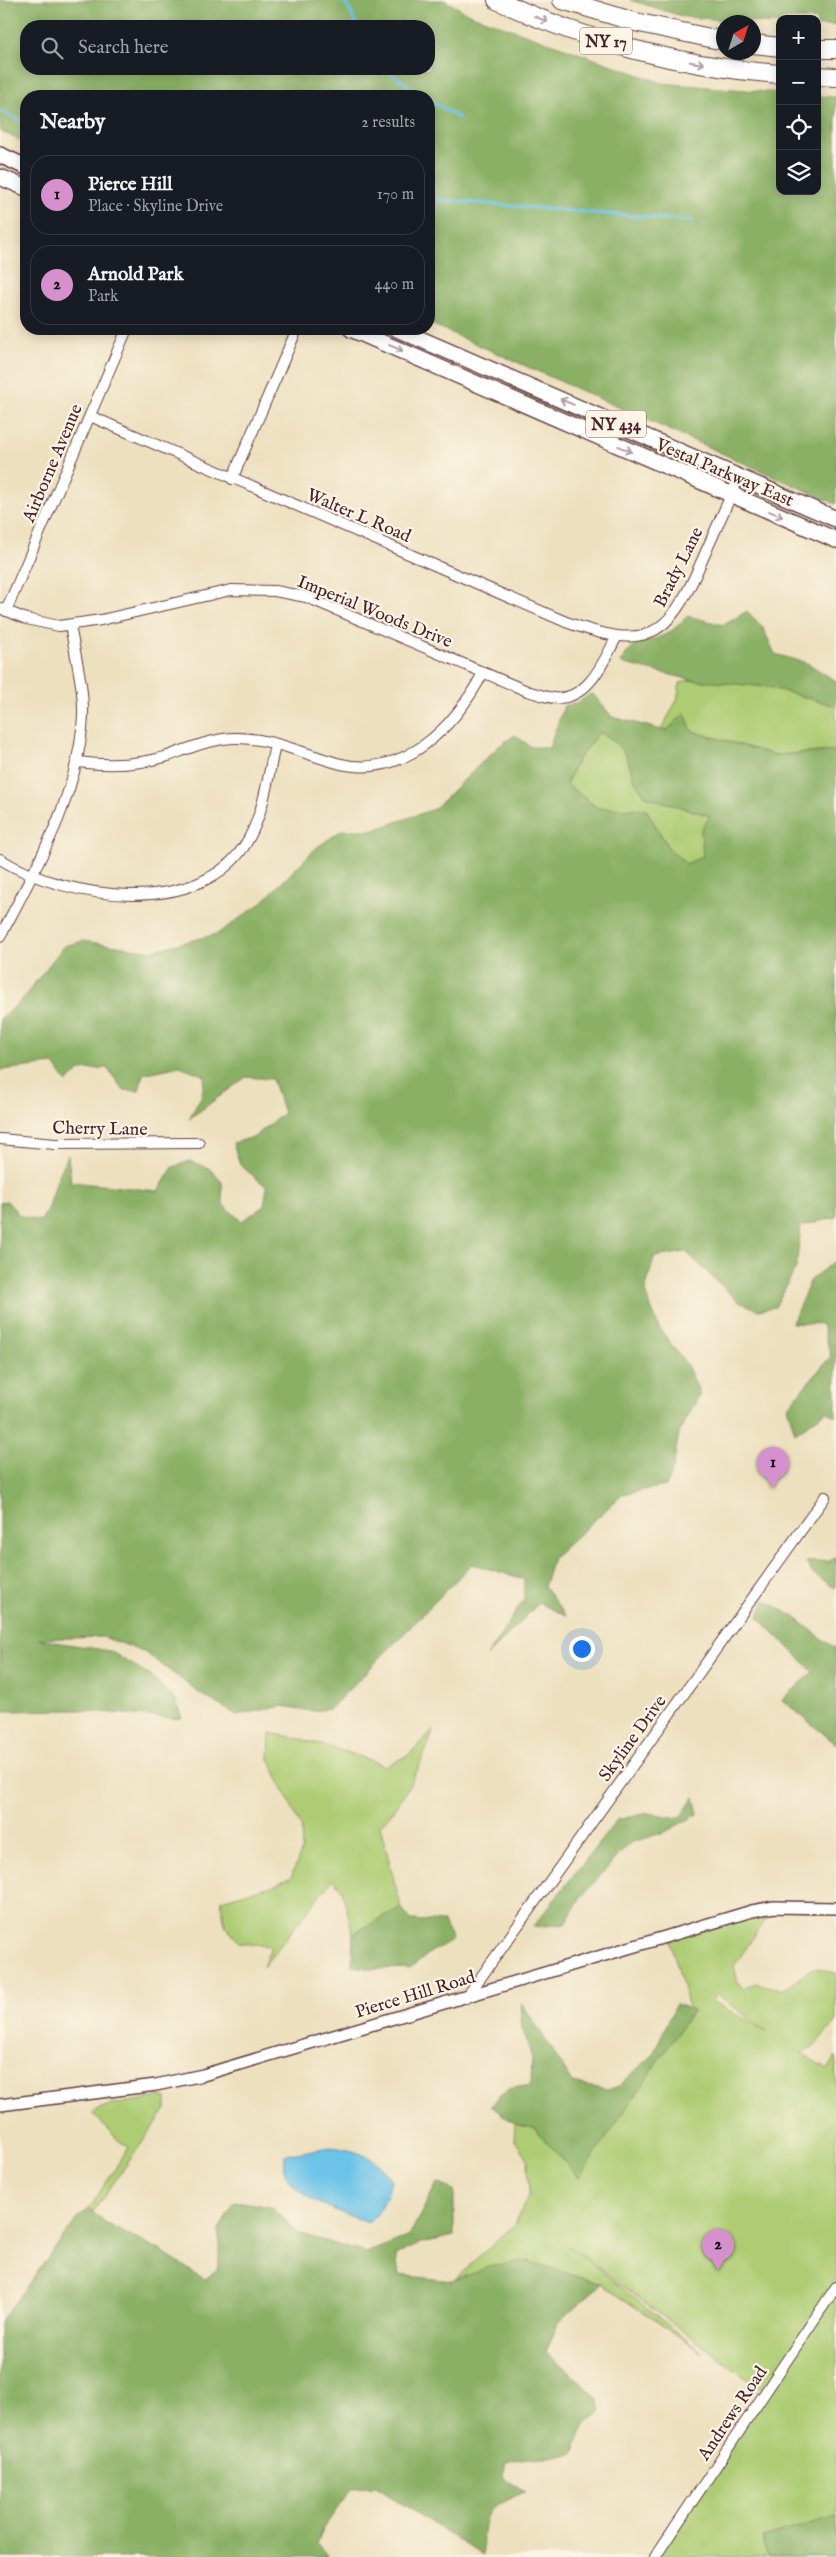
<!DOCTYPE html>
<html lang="en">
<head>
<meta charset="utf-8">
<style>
	:root { --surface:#171b24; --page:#242831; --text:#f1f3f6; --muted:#9ea1a6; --line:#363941; --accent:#d690ce }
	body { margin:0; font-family:"IM FELL English",serif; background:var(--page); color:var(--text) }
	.controls { position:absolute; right:15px; top:15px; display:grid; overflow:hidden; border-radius:10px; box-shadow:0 2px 12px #0003 }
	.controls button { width:45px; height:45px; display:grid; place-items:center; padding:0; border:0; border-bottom:1px solid var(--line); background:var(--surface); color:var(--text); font:25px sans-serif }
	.compass { position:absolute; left:716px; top:15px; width:45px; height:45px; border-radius:50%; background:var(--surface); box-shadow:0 2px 12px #0003; rotate:39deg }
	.you { position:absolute; left:581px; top:1648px; width:18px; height:18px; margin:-12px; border:4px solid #fff; border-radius:50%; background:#1a73e8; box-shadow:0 0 0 8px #1a73e833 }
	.badge { display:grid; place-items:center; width:32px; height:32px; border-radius:50%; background:var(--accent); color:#111; font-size:16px; font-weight:700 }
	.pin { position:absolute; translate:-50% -41px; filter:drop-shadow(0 1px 2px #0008) }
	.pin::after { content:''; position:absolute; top:26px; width:18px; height:15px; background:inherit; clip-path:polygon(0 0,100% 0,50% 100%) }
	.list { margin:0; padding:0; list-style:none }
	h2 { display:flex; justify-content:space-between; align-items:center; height:65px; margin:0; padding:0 20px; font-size:21px }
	h2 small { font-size:16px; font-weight:400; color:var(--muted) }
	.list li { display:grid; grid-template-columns:32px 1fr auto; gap:15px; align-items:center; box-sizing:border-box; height:80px; margin:0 10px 10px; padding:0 10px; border:1px solid var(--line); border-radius:20px }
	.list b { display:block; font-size:19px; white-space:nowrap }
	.list p { margin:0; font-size:16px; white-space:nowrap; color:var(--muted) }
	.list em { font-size:16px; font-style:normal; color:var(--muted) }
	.icon { flex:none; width:28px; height:28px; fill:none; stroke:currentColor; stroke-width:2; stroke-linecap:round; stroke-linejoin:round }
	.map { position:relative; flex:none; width:836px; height:2557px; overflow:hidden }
	.search { position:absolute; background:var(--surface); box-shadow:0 2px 12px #0003; left:20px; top:20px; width:415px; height:55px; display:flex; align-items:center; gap:12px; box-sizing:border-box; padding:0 18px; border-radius:20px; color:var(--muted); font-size:19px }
	.panel { position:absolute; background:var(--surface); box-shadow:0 2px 12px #0003; left:20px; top:90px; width:415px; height:245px; border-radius:20px }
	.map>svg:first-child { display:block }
	.green { fill:#adcc73; stroke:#7c764f; fill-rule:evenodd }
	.forest { fill:#8ab065; stroke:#6a6848; fill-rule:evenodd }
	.water { fill:#6ac3e8; stroke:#5a718a }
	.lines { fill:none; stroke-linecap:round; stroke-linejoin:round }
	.stream { stroke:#6ac3e8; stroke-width:3 }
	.minor-casing { stroke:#623c41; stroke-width:12 }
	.tertiary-casing { stroke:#623c41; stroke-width:14 }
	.primary-casing { stroke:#623c41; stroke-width:18 }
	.motorway-casing { stroke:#623c41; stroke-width:20 }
	.minor { stroke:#fff; stroke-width:10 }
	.tertiary { stroke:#fff; stroke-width:11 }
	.primary { stroke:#fff; stroke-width:15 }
	.motorway { stroke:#fff; stroke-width:18 }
	.oneway { stroke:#ae9aa0 }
	.labels { text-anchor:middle; stroke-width:4.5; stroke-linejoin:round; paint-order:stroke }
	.shield { fill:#fcf5e5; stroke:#7f5f63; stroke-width:1 }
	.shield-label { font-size:16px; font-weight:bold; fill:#4a1f2b }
	.street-label { font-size:18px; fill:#4a1f2b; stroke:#fcf5e5 }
</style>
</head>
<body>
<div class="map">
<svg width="836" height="2557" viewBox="0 0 836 2557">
	<rect width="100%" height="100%" fill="#fcf5e5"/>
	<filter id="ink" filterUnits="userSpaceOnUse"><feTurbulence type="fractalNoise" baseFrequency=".02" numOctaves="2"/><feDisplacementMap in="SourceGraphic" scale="10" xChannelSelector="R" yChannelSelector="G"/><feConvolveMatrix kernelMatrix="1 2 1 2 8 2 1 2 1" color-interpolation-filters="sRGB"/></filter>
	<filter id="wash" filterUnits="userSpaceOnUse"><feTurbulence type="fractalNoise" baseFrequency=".0096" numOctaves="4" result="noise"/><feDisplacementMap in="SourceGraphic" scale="20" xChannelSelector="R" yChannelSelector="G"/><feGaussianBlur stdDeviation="1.12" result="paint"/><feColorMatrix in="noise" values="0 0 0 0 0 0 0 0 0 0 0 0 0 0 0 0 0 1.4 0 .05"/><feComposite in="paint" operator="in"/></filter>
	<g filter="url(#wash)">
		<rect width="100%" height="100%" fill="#ede0bf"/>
		<g class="green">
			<path d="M489 381 524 389 731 480 730 486Z"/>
			<path d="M692 680 769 687 836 706V751L775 755 692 731 661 730 677 700 680 683Z"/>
			<path d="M599 732 613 740 626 755 634 779 645 796 710 816 701 830 703 856 686 864 668 847 646 809 598 808 566 784 579 758Z"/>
			<path d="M434 1730C420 1766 406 1799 380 1826L401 1907 353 1934 342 1890 333 1879 263 1967 271 1946 240 1943 225 1926 221 1900 275 1885 291 1877 302 1850 301 1827 269 1759 270 1733C310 1740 347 1751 385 1766L407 1756Z"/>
			<path d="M774 1907 734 1966 738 1982 742 1988 756 1983 783 1990 813 1968 836 1973V2022L811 2049 801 2053 827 2069 836 2056V2557H655L765 2392 569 2246 705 2354 601 2284 528 2261 454 2280 515 2224 529 2194 528 2160 514 2139 515 2124 534 2128 576 2174 689 2008 669 1936ZM716 1994 768 2033 712 2001Z"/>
			<path d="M158 2097 166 2098V2109L93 2212 89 2209 129 2147 119 2141 92 2113 101 2107Z"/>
		</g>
		<g class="forest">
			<path d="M0 0H444L469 14 662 83 780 93V191H817V96L836 97V504L429 323V96H26V143L0 131ZM26 26H429V69H26Z"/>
			<path d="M630 0H836V25L817 26V19H780V24L685 17Z"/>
			<path d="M747 611 763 628 775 654 807 663 836 681V706L769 687 692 680 621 663C631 640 646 644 666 634 674 630 681 622 688 616L724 625Z"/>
			<path d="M592 693 612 717 666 731 685 713 692 731 775 755 836 751V1217L801 1226 796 1268 775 1307 759 1310 739 1302 686 1252 654 1257 645 1292 659 1328 687 1365 700 1394 679 1433 673 1468 666 1486 623 1494 553 1558 544 1587 566 1616 539 1603 487 1656 524 1599V1579L472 1564 330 1709 311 1711 283 1706 237 1715 202 1695 143 1651 103 1637 38 1639 110 1651 153 1677 176 1701 182 1719 77 1710 0 1711V1202L7 1201 19 1215 40 1221 48 1210 57 1180 68 1155 71 1182 158 1191 173 1167 190 1161 209 1168 222 1182 223 1205 242 1221 264 1206 267 1187 240 1165 233 1143 254 1137 284 1113 272 1079 246 1077 189 1119 202 1095 205 1076 180 1066 143 1074 139 1091 123 1090 107 1068 80 1070 67 1083 54 1064 0 1070V1019L20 1002 64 946 83 941 151 951 217 934 260 904 316 848 342 830H374L434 809 499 746 515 735 531 747 549 748 564 706 577 703ZM599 732 613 740 626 755 634 779 645 796 710 816 701 830 703 856 686 864 668 847 646 809 598 808 566 784 579 758Z"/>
			<path d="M836 1260V1417L827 1411 795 1433 787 1407 831 1356 822 1324 792 1323 811 1279Z"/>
			<path d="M836 1557 835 1588 812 1573 806 1562 830 1561Z"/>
			<path d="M765 1600 793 1616 836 1649V1744L782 1700 813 1672 758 1617Z"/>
			<path d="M694 1797 698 1814 665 1832 630 1843 580 1898 565 1924 533 1927 617 1820 648 1813 680 1818Z"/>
			<path d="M401 1907 411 1920 444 1922 452 1940 431 1952 411 1968 373 1969 352 1966 353 1934Z"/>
			<path d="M522 2003 573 2083 607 2090 619 2086 653 2054 676 2004 693 2010 579 2178 534 2128 515 2124 491 2106 507 2089 531 2085 532 2058 520 2022Z"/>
			<path d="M437 2183 454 2190V2236L422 2243 396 2255 399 2275 452 2281 494 2265 528 2261 601 2284 558 2323 546 2353 598 2397 601 2411 584 2426 573 2454C551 2458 528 2456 507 2462L502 2477 526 2492C486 2509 481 2511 483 2556L376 2487 352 2488 325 2526 316 2543 329 2557H0V2322L77 2219 89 2209 105 2223 160 2251 204 2279 219 2268V2230L235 2201 272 2207 297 2233 366 2253 409 2236Z"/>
			<path d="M836 2516V2557H769L762 2538Z"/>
		</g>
		<path class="water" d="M331 2147C356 2150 380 2157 391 2182 386 2197 382 2213 368 2222 341 2213 273 2193 285 2155Z"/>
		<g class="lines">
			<g class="stream">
				<path d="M339 0 347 5 357 26"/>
				<path d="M386 69 422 96"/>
				<path d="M429 100 459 118"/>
				<path d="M0 111 26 123"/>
				<path d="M429 199 693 221"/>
			</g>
		</g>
	</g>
	<g filter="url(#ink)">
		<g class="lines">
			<defs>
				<g id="minor">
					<path d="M90 416 566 622C644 650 667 641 700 565 713 536 726 506 739 477"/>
					<path d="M232 479 297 329"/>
					<path d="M0 608 26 619 59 626 101 620 231 590 275 591 306 597 527 691C535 693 545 697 554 698 588 701 604 661 617 636"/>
					<path d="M6 611 127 329"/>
					<path d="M78 762C108 766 139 765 168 756 190 748 211 739 234 738 269 737 304 754 337 763 404 781 455 726 483 673"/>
					<path d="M0 859C66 900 203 920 248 840 264 812 268 776 275 745"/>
					<path d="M0 937C36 868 79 795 83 716 84 687 75 655 70 625"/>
					<path d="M0 1139 55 1144 199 1143"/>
					<path d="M466 1998 825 1497"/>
					<path d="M655 2557 836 2287"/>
				</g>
				<path id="tertiary" d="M0 2105 156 2085 203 2075 752 1911 774 1907 836 1908"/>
				<g id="primary">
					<path d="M0 155 26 167"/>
					<path d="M0 177 26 188"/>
					<path d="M351 329C513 398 674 471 836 540"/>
					<path d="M397 329 836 519"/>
				</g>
				<g id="motorway">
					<path d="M497 0C584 41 683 67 780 74"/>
					<path d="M562 0 635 22 724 41"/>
					<path d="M754 44 780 47"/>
					<path d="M817 49H836"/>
					<path d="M817 76 836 77"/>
				</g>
			</defs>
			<use href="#minor" class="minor-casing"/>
			<use href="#tertiary" class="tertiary-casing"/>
			<use href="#primary" class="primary-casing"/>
			<use href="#motorway" class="motorway-casing"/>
			<use href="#minor" class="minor"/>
			<use href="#tertiary" class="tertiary"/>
			<use href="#primary" class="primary"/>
			<use href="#motorway" class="motorway"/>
		</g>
		<defs><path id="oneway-shaft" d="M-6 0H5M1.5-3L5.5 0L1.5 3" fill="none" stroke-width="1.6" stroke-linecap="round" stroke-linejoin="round" transform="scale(1.25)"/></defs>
		<g class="oneway">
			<use href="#oneway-shaft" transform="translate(541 19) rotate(22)"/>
			<use href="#oneway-shaft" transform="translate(697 63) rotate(10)"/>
			<use href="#oneway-shaft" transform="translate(396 348) rotate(23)"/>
			<use href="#oneway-shaft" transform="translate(567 402) rotate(-157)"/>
			<use href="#oneway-shaft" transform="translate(625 449) rotate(24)"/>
			<use href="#oneway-shaft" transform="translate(776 514) rotate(23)"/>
		</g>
	</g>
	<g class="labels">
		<g class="shield">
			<rect x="580" y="27.5" width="52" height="27" rx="4"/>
			<rect x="586" y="410.5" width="60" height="27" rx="4"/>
		</g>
		<g class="shield-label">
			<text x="606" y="47">NY 17</text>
			<text x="616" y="430">NY 434</text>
		</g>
		<g class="street-label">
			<text transform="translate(52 463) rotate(-67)" y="6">Airborne Avenue</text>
			<text transform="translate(725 472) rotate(23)" y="6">Vestal Parkway East</text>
			<text transform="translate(359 515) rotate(23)" y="6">Walter L Road</text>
			<text transform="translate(678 567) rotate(-63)" y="6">Brady Lane</text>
			<text transform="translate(375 611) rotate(22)" y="6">Imperial Woods Drive</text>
			<text transform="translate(100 1128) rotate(1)" y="6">Cherry Lane</text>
			<text transform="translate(632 1738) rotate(-54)" y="6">Skyline Drive</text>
			<text transform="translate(415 1994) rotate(-17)" y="6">Pierce Hill Road</text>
			<text transform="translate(732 2413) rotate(-56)" y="6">Andrews Road</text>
		</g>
	</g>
</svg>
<div class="controls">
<button>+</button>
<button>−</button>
<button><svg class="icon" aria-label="locate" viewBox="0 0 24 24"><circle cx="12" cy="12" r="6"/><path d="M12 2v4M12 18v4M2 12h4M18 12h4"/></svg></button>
<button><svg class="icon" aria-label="layers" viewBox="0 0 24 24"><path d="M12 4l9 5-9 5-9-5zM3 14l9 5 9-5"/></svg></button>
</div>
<svg class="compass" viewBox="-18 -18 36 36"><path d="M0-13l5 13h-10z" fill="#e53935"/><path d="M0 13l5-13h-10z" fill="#9ea1a6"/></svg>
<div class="you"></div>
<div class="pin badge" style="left:773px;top:1488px">1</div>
<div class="pin badge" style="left:718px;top:2270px">2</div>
<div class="search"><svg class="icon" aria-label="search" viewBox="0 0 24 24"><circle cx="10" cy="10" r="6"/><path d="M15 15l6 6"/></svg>Search here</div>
<section class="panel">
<h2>Nearby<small>2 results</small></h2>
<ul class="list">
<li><span class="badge">1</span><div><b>Pierce Hill</b><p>Place · Skyline Drive</p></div><em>170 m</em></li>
<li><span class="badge">2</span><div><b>Arnold Park</b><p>Park</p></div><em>440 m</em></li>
</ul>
</section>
</div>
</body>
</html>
